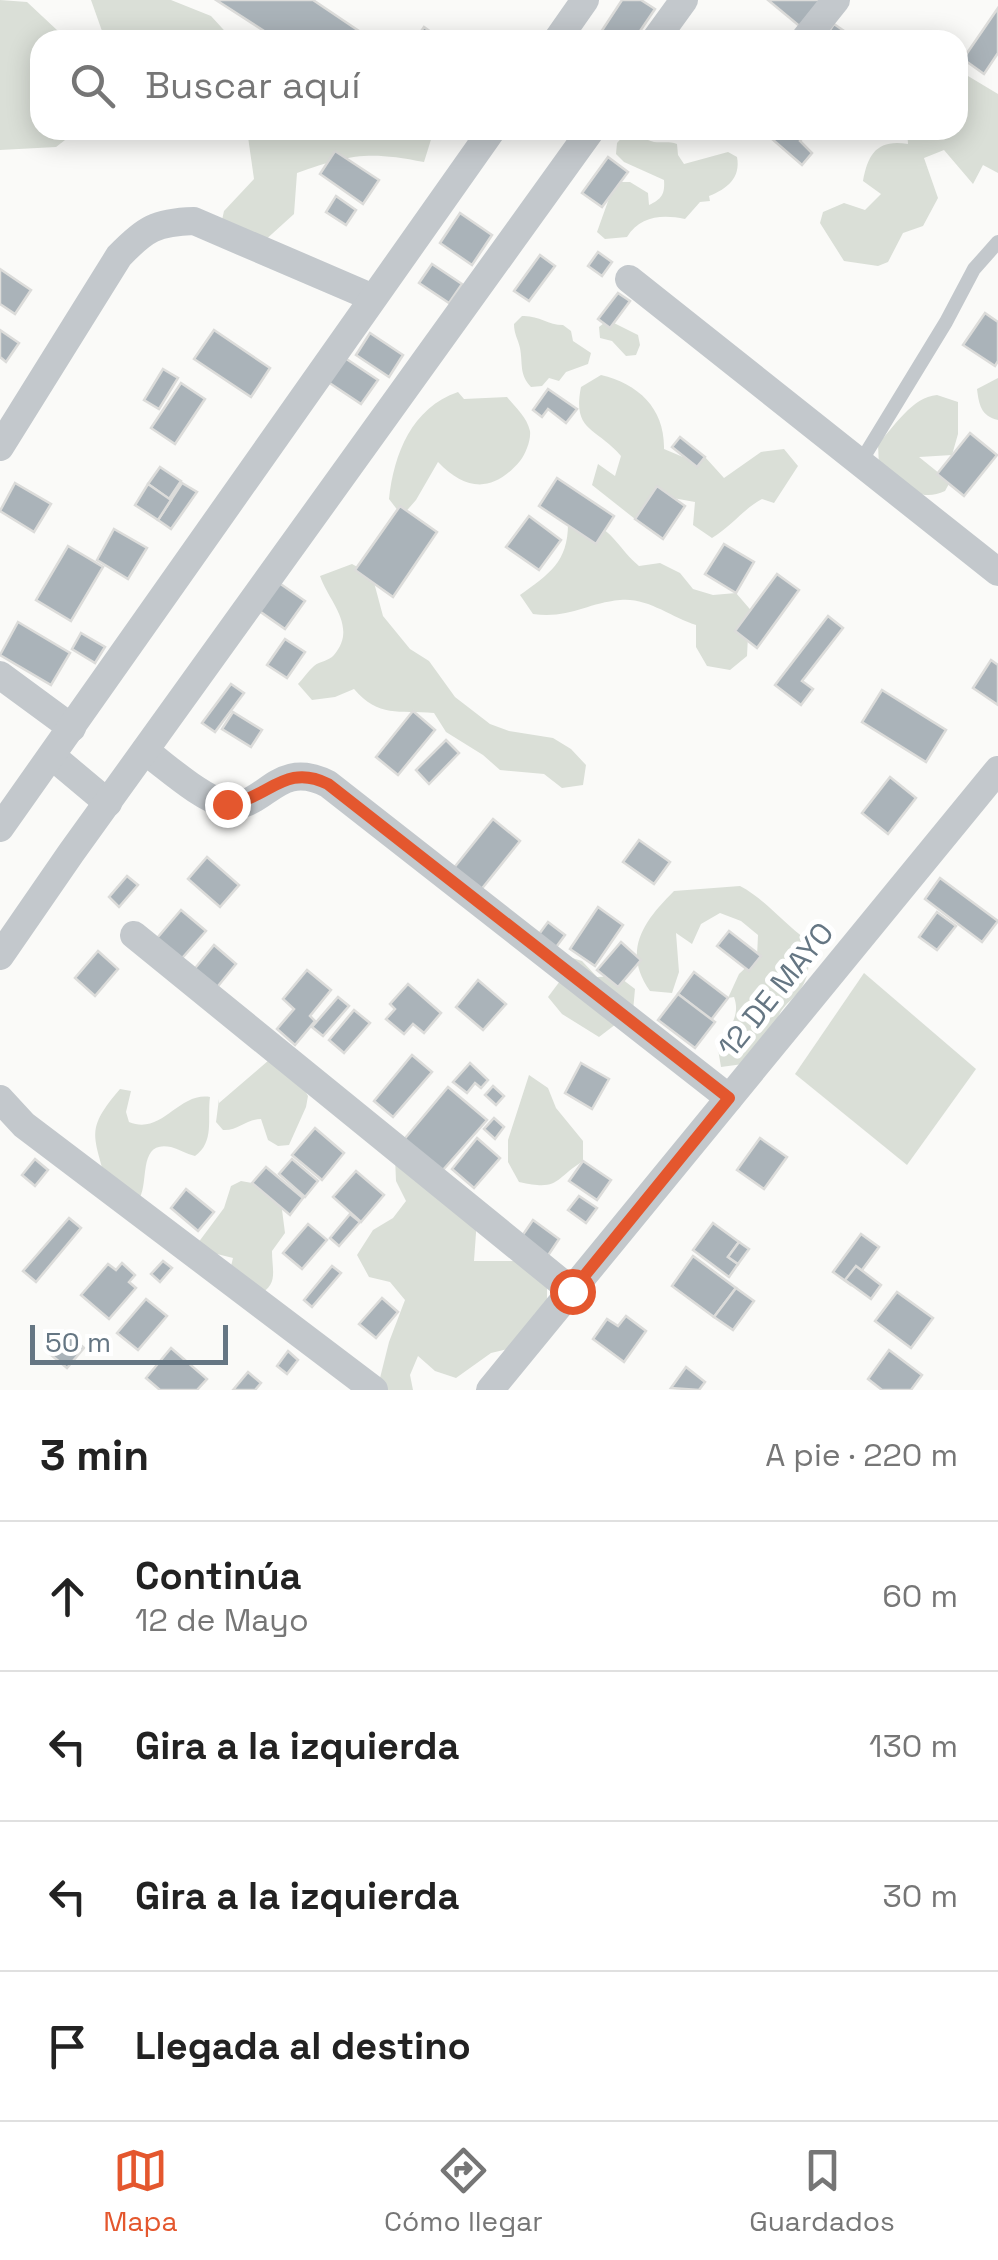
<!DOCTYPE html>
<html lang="es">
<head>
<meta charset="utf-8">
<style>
	:root { --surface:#fff; --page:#f6f6f6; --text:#222; --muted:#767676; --line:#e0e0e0; --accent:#e4572e }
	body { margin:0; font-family:"Space Grotesk",sans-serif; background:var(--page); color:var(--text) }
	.scale { position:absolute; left:30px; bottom:25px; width:198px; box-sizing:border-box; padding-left:10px; border:5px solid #657683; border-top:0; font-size:28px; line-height:35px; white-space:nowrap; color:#657683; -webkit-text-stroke:8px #fff; paint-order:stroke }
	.stop { position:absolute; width:30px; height:30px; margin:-22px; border:8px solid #e4572e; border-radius:50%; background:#fff }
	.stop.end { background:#e4572e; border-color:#fff; box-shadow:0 2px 10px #0008 }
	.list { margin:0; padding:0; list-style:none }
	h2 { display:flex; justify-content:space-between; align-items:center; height:130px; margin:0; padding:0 40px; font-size:42px }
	h2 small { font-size:32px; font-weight:400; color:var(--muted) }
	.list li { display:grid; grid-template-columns:65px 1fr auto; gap:30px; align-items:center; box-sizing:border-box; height:150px; padding:0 40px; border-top:2px solid var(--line) }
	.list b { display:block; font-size:38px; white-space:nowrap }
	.list p { margin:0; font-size:32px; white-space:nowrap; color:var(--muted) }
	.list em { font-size:32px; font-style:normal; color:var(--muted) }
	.icon { flex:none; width:55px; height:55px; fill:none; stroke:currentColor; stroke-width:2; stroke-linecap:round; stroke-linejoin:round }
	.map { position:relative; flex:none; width:998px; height:1390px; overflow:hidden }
	.search { position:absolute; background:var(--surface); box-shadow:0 5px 25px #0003; left:30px; right:30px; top:30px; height:110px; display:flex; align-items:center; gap:25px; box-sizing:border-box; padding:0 35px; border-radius:30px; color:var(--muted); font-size:38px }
	.sheet { height:730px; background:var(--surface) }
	nav { display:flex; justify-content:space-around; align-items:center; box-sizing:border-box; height:140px; border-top:2px solid var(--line); background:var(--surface); font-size:28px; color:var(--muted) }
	nav a { display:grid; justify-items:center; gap:5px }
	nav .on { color:var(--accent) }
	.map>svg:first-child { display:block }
	.green { fill:#dadfd7 }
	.building { fill:#aab3b9; stroke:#dcdcda; stroke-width:2.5 }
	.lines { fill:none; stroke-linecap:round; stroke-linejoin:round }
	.service { stroke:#c3c8cc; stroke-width:14 }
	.minor { stroke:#c3c8cc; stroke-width:28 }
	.route { stroke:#e4572e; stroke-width:12 }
	.labels { text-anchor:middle; stroke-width:10; stroke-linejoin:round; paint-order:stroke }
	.street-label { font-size:30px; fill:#657683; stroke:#fff }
</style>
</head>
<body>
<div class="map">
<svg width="998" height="1390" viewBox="0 0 998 1390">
	<rect width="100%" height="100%" fill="#fafaf8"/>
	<g class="green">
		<path d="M0 0 27 2 58 31H102L91 0H171L211 16 233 40H40V130H78L56 147 0 150Z"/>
		<path d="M958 70 998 94V173L983 165 973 184 944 150 924 158 938 198 923 226 903 233 888 262 878 266 844 261 820 223 823 212 844 203 865 210 881 194 863 181C868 153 878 139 908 144L907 130H958Z"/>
		<path d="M247 130H434L424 162C370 151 348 154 297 173L294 214 262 243 222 220 224 211 254 179Z"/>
		<path d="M625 134C638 134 643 139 654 142 662 143 669 141 677 144L678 155 684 164 728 152 737 157C741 178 727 189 709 196L710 201 700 202 685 219C662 214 640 216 627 237L605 239 597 232 612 190 619 182H630L648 193 649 205C662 199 665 194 664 180L624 162 616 154 617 143Z"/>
		<path d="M522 316C538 315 548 325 563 325L571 331 573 341 591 353 588 364 566 372 559 381 549 378 542 386 531 387C519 374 523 364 520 348 518 339 514 334 514 324Z"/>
		<path d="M608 320 638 335 640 345 636 355 626 356 612 341 600 338 599 327Z"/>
		<path d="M601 375C639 384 665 409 664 449L683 457H705L724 478 761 452 784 449 798 466 774 503 762 499C742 510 732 526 712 538L693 525 695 502 673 498 635 519 592 485 598 464 615 476 621 456C596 427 572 432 581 387Z"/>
		<path d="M998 378V420C981 416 979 405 977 389Z"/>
		<path d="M458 392 464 399 507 397C515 407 527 417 530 431 531 440 526 453 520 461 493 493 466 491 438 462L416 500 402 516 389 499C394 453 412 408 458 392Z"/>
		<path d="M937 395 958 402V434L952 455 919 457 950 482 945 491C918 504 900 483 879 467L878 444C894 427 912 397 937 395Z"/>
		<path d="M591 522C616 534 619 549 639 566L660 563 680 573 693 589 713 595 736 593 755 615 748 636 747 656 730 670 707 666 696 647V625C671 617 647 597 620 600 587 603 569 619 533 614L520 595C549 574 568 562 568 524Z"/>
		<path d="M352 564 372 575 383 616 410 649 429 661 455 697 490 724 509 731 553 738 571 749 586 765 583 785 562 788 544 774 500 770 483 755 446 732 434 713C398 710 379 718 354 689L335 697 312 700 298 684C303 679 308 671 314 666 320 661 329 661 334 655 358 627 329 602 320 576Z"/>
		<path d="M740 886C765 899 783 923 807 940 808 953 811 968 805 981 794 1006 778 999 774 1036L743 1064 721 1067 717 1043C729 1030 741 1016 734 997L728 998 739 974 757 957 758 935 741 921 720 913 701 924 692 944 676 933 679 972 672 993 650 991C622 951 643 922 674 891Z"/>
		<path d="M569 957 582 961 597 977 618 976 635 989 633 1011 599 1037 562 1014 548 997 563 977Z"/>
		<path d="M864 973 976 1069 907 1165 795 1074Z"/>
		<path d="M269 1060 297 1077 308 1096 306 1107 289 1145 278 1146 268 1140 261 1119C246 1119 238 1131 223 1130L216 1122 219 1099V1103Z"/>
		<path d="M529 1075 548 1088 556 1108 583 1141V1161C553 1180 560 1191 519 1182L508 1162V1140Z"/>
		<path d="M120 1089 131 1091 126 1112 129 1122C162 1136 178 1092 210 1097 207 1118 215 1142 195 1156 186 1154 179 1149 171 1147 138 1140 149 1180 140 1197L106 1182C94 1134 85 1130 120 1089Z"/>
		<path d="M395 1157 477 1219 474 1261H517L547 1288V1308L512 1348 491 1353 456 1378 435 1371 418 1356 410 1375 413 1390H377L389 1342 405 1300 390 1282 369 1277 357 1255 373 1230 393 1218 406 1201 396 1181Z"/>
		<path d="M241 1181 252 1183 281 1202 285 1233 272 1251C272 1271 279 1285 258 1295L230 1270 233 1258 205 1251 198 1243 224 1208 231 1186Z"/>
	</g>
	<g class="building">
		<path d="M216 0H313L359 31 352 40H278Z"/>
		<path d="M622 0H641L655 9 634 40H612L601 32Z"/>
		<path d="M768 0H822L803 29Z"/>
		<path d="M998 8V53L984 74 963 59Z"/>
		<path d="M834 24 857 40H838L828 33Z"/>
		<path d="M424 27 442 40H415Z"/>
		<path d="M780 130 809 131 800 141 812 153 802 165 772 139Z"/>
		<path d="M335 151 379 180 363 204 320 174Z"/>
		<path d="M608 157 628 172 602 207 582 193Z"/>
		<path d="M336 196 356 210 346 225 326 212Z"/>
		<path d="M460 213 492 235 472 265 440 243Z"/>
		<path d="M598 252 612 262 602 276 588 266Z"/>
		<path d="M540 255 555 266 529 301 514 291Z"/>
		<path d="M432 264 462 284 449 303 419 283Z"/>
		<path d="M0 269 31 290 15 314 0 304Z"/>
		<path d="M618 293 630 301 610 328 598 319Z"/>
		<path d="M985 313 998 322V361L995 366 963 345Z"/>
		<path d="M0 330 19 343 6 362 0 357Z"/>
		<path d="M214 330 270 368 251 397 194 359Z"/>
		<path d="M370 333 403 355 389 377 356 355Z"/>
		<path d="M345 358 378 380 361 404 328 382Z"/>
		<path d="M163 369 178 378 159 409 144 400Z"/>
		<path d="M181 383 205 399 175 444 151 428Z"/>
		<path d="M548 389 577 409 566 423 548 409 542 417 533 410Z"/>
		<path d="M970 433 997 455 964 496 937 474Z"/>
		<path d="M680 437 705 457 697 467 672 447Z"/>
		<path d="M160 467 181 481 169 499 148 484Z"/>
		<path d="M557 478 614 516 596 544 539 506Z"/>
		<path d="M15 483 51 504 34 532 0 511Z"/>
		<path d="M182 483 197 492 171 529 158 520Z"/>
		<path d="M148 484 171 500 158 520 135 505Z"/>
		<path d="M657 486 685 506 663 539 635 519Z"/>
		<path d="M400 506 437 532 393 597 355 570Z"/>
		<path d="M529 516 561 540 539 570 506 547Z"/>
		<path d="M114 529 147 548 128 579 97 560Z"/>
		<path d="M724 544 754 562 736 593 705 574Z"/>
		<path d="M68 546 103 567 71 621 36 600Z"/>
		<path d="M777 574 799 590 757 648 735 631Z"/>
		<path d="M272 578 305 601 285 629 252 606Z"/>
		<path d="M828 616 843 628 802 681 813 689 801 705 775 685Z"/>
		<path d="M18 622 70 653 51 685 0 655Z"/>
		<path d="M81 633 105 647 95 663 72 649Z"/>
		<path d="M285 639 305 652 287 678 267 665Z"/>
		<path d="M991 660 998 665V705L973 688Z"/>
		<path d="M231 684 244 693 215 732 202 723Z"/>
		<path d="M882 690 946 730 926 762 862 722Z"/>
		<path d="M413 711 435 730 398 775 376 757Z"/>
		<path d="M233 712 262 730 251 747 222 729Z"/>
		<path d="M446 740 459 753 429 784 416 770Z"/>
		<path d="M890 777 916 798 888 834 862 813Z"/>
		<path d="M493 819 520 841 480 891 453 869Z"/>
		<path d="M639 840 670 862 654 884 623 862Z"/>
		<path d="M207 857 239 885 220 907 188 879Z"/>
		<path d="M127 876 138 885 119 907 109 897Z"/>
		<path d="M940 878 998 921 982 942 925 899Z"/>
		<path d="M598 907 623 925 595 966 570 949Z"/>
		<path d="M181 910 206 931 176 965 152 944Z"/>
		<path d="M937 912 956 926 937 950 919 937Z"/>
		<path d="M548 922 565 935 551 954 534 941Z"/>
		<path d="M729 931 761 956 749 971 717 946Z"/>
		<path d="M621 942 641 960 618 987 597 970Z"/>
		<path d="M214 945 236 964 214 991 192 972Z"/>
		<path d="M98 951 118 969 95 996 75 978Z"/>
		<path d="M307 970 331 990 310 1016 315 1021 295 1045 277 1029 294 1009 283 999Z"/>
		<path d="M694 972 728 998 711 1020 678 994Z"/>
		<path d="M478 980 506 1004 483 1030 456 1007Z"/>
		<path d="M408 984 441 1013 424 1033 413 1024 404 1034 386 1019 395 1009 390 1004Z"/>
		<path d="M678 994 715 1022 695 1048 658 1020Z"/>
		<path d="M338 997 349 1006 323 1036 312 1027Z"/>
		<path d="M354 1010 370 1023 344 1053 329 1040Z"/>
		<path d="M412 1055 432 1072 393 1117 374 1101Z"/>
		<path d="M470 1063 488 1080 481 1088 475 1083 467 1093 453 1082Z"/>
		<path d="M581 1063 609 1079 592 1109 565 1093Z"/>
		<path d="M493 1086 504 1096 496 1105 485 1095Z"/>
		<path d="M448 1087 487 1120 442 1171 402 1142Z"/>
		<path d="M494 1118 504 1127 495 1139 484 1129Z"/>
		<path d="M315 1128 344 1153 322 1180 292 1155Z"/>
		<path d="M477 1138 500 1158 474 1188 452 1169Z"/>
		<path d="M760 1138 787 1157 764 1189 737 1170Z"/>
		<path d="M35 1159 48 1170 35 1186 22 1175Z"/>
		<path d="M292 1159 318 1181 305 1197 279 1174Z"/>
		<path d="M583 1161 611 1180 597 1200 569 1181Z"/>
		<path d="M266 1167 303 1198 290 1215 252 1183Z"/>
		<path d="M356 1171 384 1195 361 1222 333 1197Z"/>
		<path d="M186 1189 214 1212 198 1231 171 1208Z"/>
		<path d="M579 1196 597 1208 586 1223 568 1210Z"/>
		<path d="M350 1214 360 1222 339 1246 330 1238Z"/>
		<path d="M69 1218 81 1228 36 1282 23 1271Z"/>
		<path d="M533 1220 559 1239 545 1260 518 1242Z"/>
		<path d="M713 1223 739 1242 728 1257 738 1264 729 1277 693 1250Z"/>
		<path d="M308 1224 327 1240 302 1269 283 1253Z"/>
		<path d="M861 1234 879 1247 851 1285 833 1272Z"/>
		<path d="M739 1242 749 1249 738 1264 728 1257Z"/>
		<path d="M693 1256 736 1288 714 1317 672 1286Z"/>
		<path d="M163 1261 172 1268 160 1282 151 1274Z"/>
		<path d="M122 1263 135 1275 129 1282 136 1288 109 1319 81 1295 108 1264 116 1270Z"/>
		<path d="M332 1266 341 1273 312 1307 304 1300Z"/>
		<path d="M856 1266 881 1285 871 1299 845 1280Z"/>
		<path d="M736 1288 754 1301 733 1330 714 1317Z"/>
		<path d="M897 1292 933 1318 911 1348 875 1321Z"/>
		<path d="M382 1298 398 1312 376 1338 359 1324Z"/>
		<path d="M146 1299 167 1316 138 1350 117 1333Z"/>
		<path d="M626 1316 646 1331 624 1362 593 1339 607 1319 618 1326Z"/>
		<path d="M68 1334 84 1348 67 1368 50 1354Z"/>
		<path d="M171 1348 207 1379 197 1390H160L146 1378Z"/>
		<path d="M889 1350 922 1375 911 1390H882L868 1379Z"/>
		<path d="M288 1351 298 1360 287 1374 277 1366Z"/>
		<path d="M686 1367 705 1382 699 1390 671 1388Z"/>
		<path d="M248 1372 261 1383 255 1390H233Z"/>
	</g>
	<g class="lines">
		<path class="service" d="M860 463 946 322 974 269 998 242"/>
		<g class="minor">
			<path d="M557 40 585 0"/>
			<path d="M655 40 684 0"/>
			<path d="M804 40 836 0"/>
			<path d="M629 279 998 572"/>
			<path d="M0 447 119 256C145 229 156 222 194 221L371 297"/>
			<path d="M0 675 72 728"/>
			<path d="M145 751C166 766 202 799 226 804 265 812 275 757 328 784L729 1098"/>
			<path d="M52 756 108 803"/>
			<path d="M0 828 492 130"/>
			<path d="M134 935 572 1291"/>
			<path d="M0 956 71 853 591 130"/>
			<path d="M0 1099 24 1125 374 1390"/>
			<path d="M490 1390 998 770"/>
		</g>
	</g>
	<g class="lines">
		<path class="route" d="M227 804C268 800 284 762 328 784L729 1098 572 1291"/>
	</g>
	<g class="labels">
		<g class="street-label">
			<text transform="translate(776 990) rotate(-51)" y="10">12 DE MAYO</text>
		</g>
	</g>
</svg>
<div class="scale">50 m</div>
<div class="stop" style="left:572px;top:1291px"></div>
<div class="stop end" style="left:227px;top:804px"></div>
<div class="search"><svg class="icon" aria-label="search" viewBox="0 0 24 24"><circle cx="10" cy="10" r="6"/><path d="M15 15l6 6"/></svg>Buscar aquí</div>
</div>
<section class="sheet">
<h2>3 min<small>A pie · 220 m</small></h2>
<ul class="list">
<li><svg class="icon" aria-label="ahead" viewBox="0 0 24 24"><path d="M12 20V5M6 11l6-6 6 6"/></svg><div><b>Continúa</b><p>12 de Mayo</p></div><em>60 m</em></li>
<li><svg class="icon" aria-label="left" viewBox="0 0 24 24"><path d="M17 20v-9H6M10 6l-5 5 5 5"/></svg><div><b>Gira a la izquierda</b></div><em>130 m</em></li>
<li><svg class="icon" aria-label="left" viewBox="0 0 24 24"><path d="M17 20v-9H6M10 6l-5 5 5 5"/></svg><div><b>Gira a la izquierda</b></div><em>30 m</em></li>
<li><svg class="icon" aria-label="arrive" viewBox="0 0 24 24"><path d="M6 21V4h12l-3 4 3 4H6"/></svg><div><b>Llegada al destino</b></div></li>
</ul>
</section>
<nav>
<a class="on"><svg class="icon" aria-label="map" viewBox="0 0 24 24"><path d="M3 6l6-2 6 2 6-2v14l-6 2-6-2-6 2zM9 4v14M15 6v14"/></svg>Mapa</a>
<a><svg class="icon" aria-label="directions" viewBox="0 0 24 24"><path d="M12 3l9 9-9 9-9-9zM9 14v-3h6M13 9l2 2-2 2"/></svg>Cómo llegar</a>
<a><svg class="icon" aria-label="saved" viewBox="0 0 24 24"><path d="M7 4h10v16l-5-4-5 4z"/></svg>Guardados</a>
</nav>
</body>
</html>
